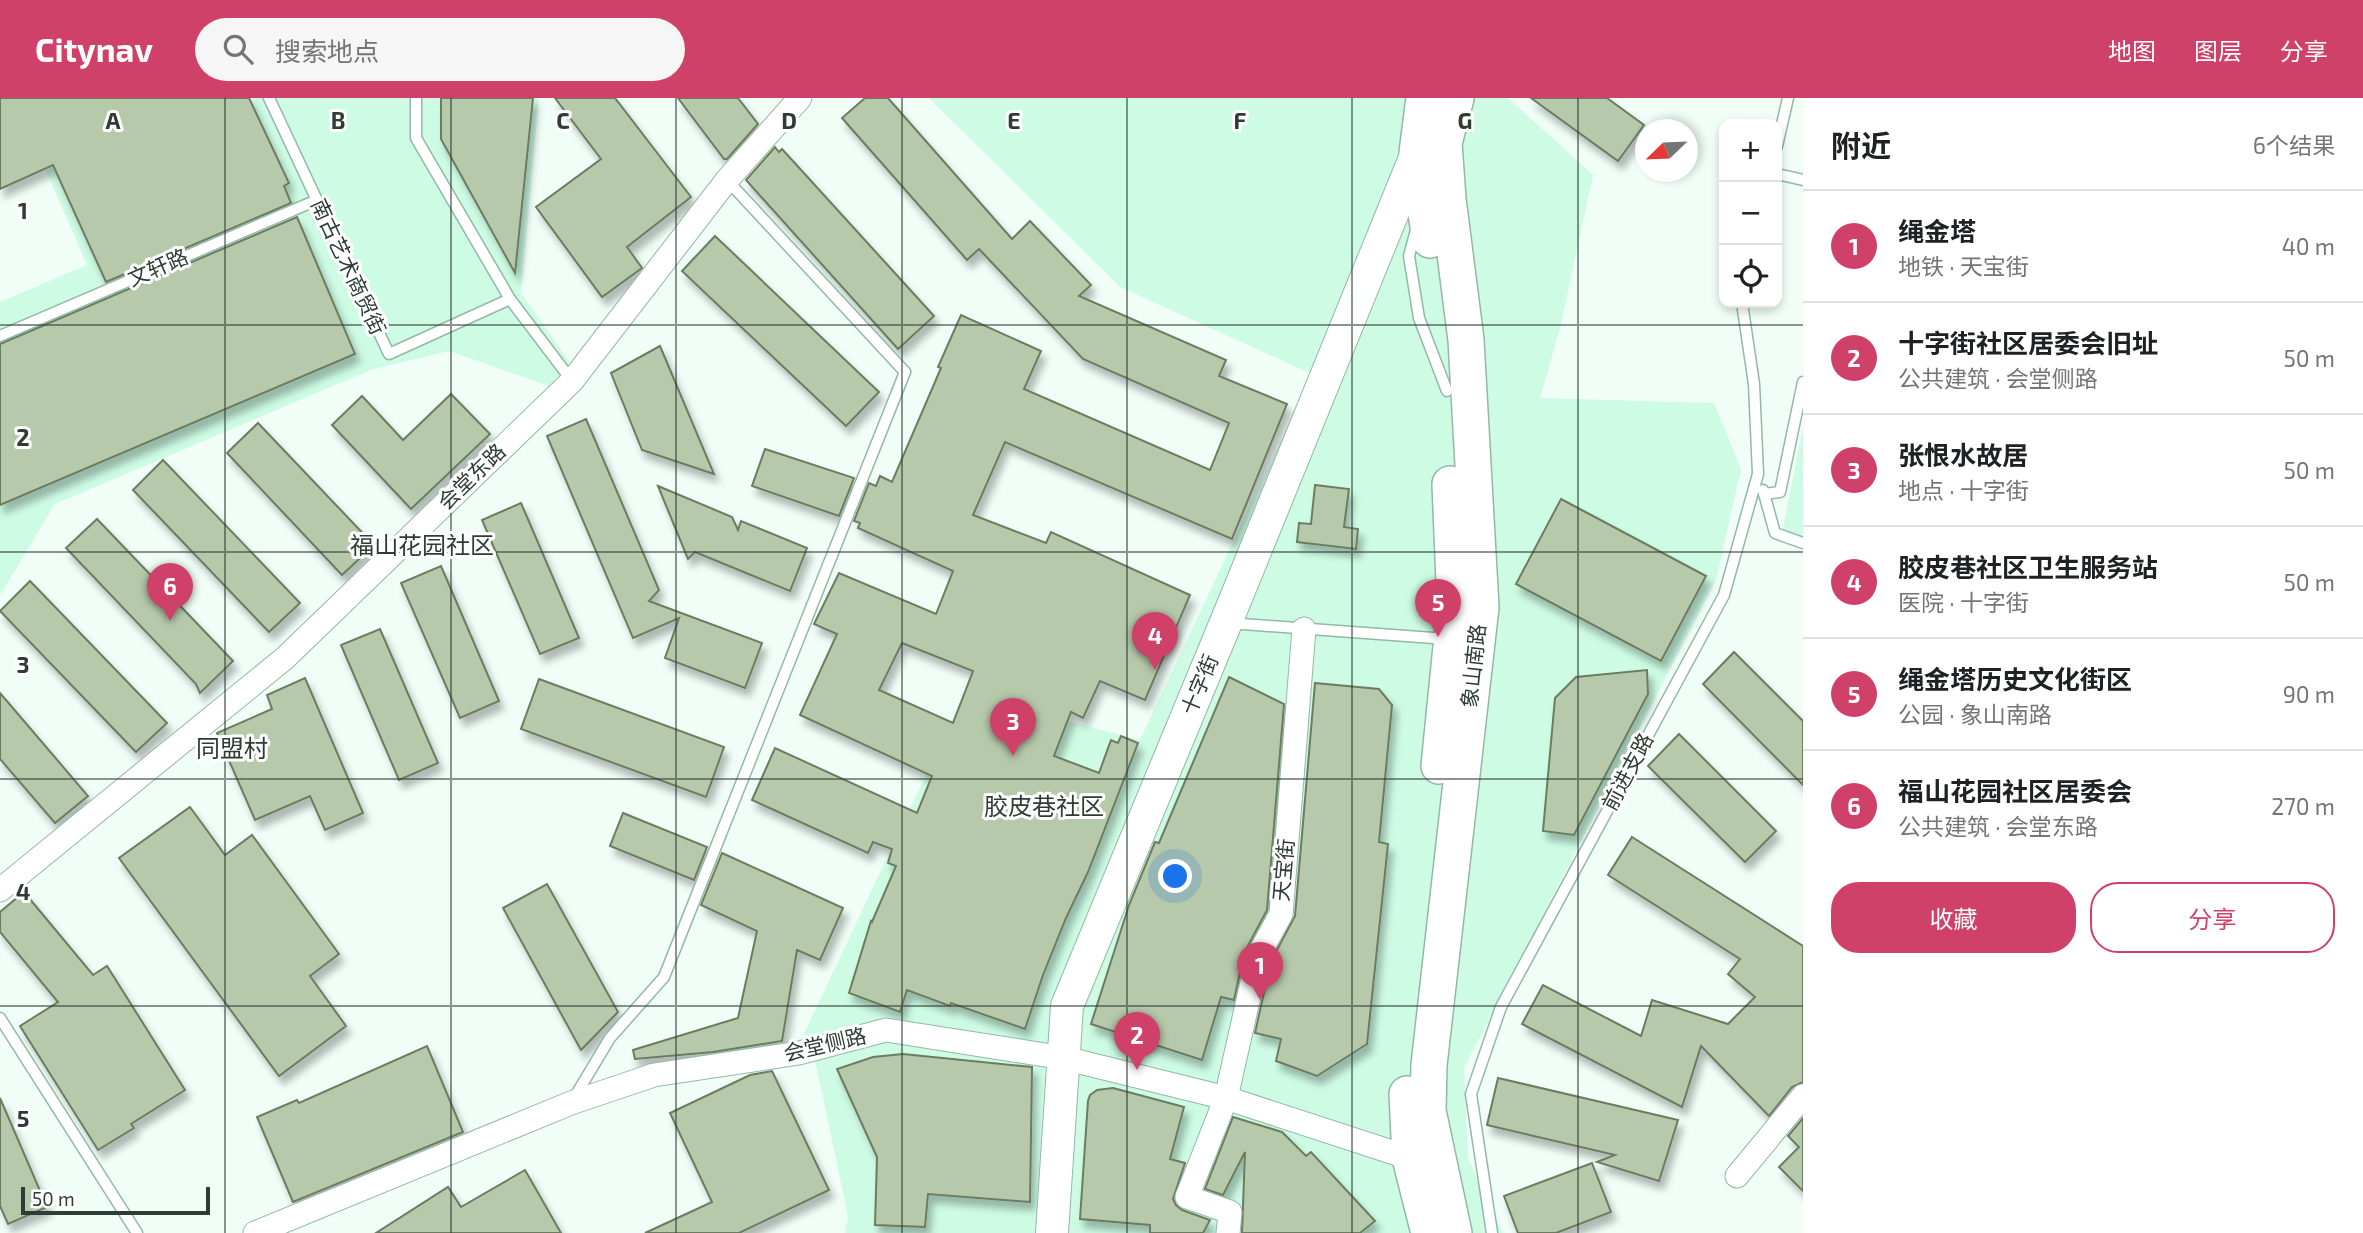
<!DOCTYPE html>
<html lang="zh">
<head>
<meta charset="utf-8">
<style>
	:root { --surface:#fff; --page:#f6f6f6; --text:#202124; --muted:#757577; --line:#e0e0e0; --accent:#d04169 }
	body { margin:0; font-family:"Exo 2","Noto Sans SC",sans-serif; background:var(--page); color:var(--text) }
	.controls { position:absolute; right:21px; top:21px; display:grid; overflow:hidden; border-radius:14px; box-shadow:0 4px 10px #0003 }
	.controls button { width:63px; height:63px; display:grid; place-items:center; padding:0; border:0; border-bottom:2px solid var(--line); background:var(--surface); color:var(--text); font:35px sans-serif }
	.compass { position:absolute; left:1635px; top:21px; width:63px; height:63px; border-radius:50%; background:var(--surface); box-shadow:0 4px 10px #0003; rotate:247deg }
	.scale { position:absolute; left:21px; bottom:18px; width:189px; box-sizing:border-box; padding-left:7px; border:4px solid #2d3c34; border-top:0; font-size:19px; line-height:24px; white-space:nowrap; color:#2d3c34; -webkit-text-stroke:5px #fff; paint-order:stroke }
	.you { position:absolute; left:1176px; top:779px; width:24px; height:24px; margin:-18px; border:5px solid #fff; border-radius:50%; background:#1a73e8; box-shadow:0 0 0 10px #1a73e833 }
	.badge { display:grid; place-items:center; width:46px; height:46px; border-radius:50%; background:var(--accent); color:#fff; font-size:23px; font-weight:700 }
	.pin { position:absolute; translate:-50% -58px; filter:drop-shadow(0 2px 4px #0008) }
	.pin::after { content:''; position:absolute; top:37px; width:24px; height:21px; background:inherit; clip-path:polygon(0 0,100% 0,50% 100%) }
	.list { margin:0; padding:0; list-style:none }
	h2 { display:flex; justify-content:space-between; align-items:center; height:91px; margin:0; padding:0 28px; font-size:30px }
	h2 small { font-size:23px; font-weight:400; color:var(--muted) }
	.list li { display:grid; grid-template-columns:46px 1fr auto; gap:21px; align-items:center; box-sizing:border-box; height:112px; padding:0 28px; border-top:2px solid var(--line) }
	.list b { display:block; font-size:26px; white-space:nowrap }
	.list p { margin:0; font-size:23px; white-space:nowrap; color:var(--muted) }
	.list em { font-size:23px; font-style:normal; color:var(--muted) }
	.actions { display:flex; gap:14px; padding:21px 28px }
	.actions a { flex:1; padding:16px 0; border:2px solid var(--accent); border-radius:28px; text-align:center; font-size:24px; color:var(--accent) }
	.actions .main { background:var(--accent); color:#fff }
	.icon { flex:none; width:38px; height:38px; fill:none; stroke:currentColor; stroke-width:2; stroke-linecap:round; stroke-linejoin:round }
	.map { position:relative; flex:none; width:1803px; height:1135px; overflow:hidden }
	header { display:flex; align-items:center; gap:42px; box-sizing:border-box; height:98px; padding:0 35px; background:var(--accent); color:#fff }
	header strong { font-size:33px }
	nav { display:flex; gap:38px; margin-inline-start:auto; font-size:24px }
	.search { width:490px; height:63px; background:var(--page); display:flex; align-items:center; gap:18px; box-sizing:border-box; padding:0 24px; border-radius:38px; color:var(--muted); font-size:26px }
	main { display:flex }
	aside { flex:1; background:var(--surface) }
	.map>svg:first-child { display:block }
	.built { fill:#cdfbe4 }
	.building { fill:#b7c9ab; stroke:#6c7c60; stroke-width:2; fill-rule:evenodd; filter:url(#shadow) }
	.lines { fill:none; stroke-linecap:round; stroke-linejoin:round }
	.lane-casing { stroke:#94b8a6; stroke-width:13 }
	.street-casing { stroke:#94b8a6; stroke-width:25 }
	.secondary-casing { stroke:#94b8a6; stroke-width:34 }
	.primary-casing { stroke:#94b8a6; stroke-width:38 }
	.lane { stroke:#fff; stroke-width:10 }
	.street { stroke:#fff; stroke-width:23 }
	.secondary { stroke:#fff; stroke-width:32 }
	.primary { stroke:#fff; stroke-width:35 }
	.grid { fill:none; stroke:#2d3c34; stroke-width:2; stroke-opacity:0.55 }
	.labels { text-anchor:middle; stroke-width:6; stroke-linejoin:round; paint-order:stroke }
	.street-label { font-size:21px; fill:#2d3c34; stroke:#fff }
	.quarter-label { font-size:24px; fill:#2d3c34; stroke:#fff }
	.grid-label { font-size:23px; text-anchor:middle; font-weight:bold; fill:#2d3c34; stroke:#fff; stroke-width:6; stroke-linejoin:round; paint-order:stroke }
</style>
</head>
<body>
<header>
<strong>Citynav</strong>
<div class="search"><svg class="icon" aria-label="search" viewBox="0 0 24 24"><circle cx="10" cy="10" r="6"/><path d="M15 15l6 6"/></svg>搜索地点</div>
<nav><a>地图</a><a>图层</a><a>分享</a></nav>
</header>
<main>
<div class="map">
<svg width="1803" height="1135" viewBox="0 0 1803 1135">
	<defs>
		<filter id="shadow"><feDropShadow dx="4.5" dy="8" stdDeviation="3.5" flood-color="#0004"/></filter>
	</defs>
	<rect width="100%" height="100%" fill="#f0fef7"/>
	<g class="built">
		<path d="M14 0H539L521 195 571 266 549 288 449 253 373 271 55 406 0 497V204L87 167Z"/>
		<path d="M929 0H1508L1593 77 1560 230 1540 300 1714 305 1741 371 1716 482 1464 970 1468 1060 1503 1135H845L848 1118 815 962 804 936 964 596 1140 642 1312 276 1120 189Z"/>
		<path d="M1803 329V437L1783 431Z"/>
	</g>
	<g class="building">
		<path d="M0 0H249L289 85 284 88 291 105 106 184 53 67 0 91Z"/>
		<path d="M441 0H533L515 175 441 41Z"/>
		<path d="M555 0H615L691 99 627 149 642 170 602 199 536 109 601 61Z"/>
		<path d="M678 0H738L758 26 727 61H724Z"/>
		<path d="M865 0H888L1012 141 1030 123 1091 187 1079 198 1226 262 1219 278 1287 306 1232 441 1005 344 973 417 1046 445 1051 434 1190 497 1145 602 1100 583 1083 620 1071 614 1054 658 1099 675 1111 642 1118 645 1121 638 1138 645 1088 774 1066 820 1043 877 1025 931 951 905 950 908 907 892 900 914 849 895 871 823 872 824 896 768 888 765 892 751 873 744 868 755 752 702 775 650 917 715 932 678 800 617 837 536 814 526 839 475 936 516 953 473 858 430 860 425 854 423 869 385 876 388 880 378 892 384 941 270 938 269 961 217 1041 253 1024 291 1210 372 1229 325 1083 261 979 151 967 162 842 20ZM902 545 973 573 953 625 879 592Z"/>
		<path d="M1531 0H1607L1644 27 1618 63Z"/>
		<path d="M775 49 779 54 782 51 934 218 898 251 746 82Z"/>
		<path d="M297 119 355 256 0 407V246Z"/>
		<path d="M715 138 879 294 846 328 682 173Z"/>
		<path d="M660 248 714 376 642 352 611 275Z"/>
		<path d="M451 296 490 336 411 411 332 327 362 298 403 342Z"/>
		<path d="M586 321 659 492 649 503 762 545 745 590 665 560 679 520 633 540 547 338Z"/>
		<path d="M258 325 374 447 342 477 227 355Z"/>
		<path d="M765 351 854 380 839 418 752 388Z"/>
		<path d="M163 362 300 505 269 534 133 392Z"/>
		<path d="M1315 387 1349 391 1344 429 1358 431 1356 451 1297 444 1299 425 1311 426Z"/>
		<path d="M658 388 732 419 738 432 741 423 807 450 790 493 695 454 688 461Z"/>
		<path d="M1561 401 1706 478 1661 563 1516 486Z"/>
		<path d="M521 405 579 540 540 556 482 422Z"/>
		<path d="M97 421 233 563 200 595 196 586 66 450Z"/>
		<path d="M441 468 499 603 460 620 401 485Z"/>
		<path d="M30 483 167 625 136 654 0 513Z"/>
		<path d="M380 531 438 665 399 682 341 547Z"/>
		<path d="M1734 554 1803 623V687L1703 586Z"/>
		<path d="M1647 572 1648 596 1574 737 1543 733 1555 600 1576 579Z"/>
		<path d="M1229 579 1284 606 1267 812 1244 855 1234 902 1221 899 1202 962 1091 926 1129 807 1155 744 1159 745Z"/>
		<path d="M305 580 363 715 325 732 310 698 255 722 217 635 272 611 267 597Z"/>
		<path d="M539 581 724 649 706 699 521 631Z"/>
		<path d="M1315 585 1379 591 1392 607 1379 744 1388 746 1367 946 1317 978 1276 963 1281 941 1255 935 1271 863 1295 818Z"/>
		<path d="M0 595 88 698 55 725 0 661Z"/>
		<path d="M1679 636 1776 733 1745 764 1648 668Z"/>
		<path d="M190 709 225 757 252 737 339 856 310 878 346 928 279 978 119 760Z"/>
		<path d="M623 715 707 749 694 782 610 748Z"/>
		<path d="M1632 739 1803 848V984L1792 989 1769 1018 1701 948 1682 1009 1522 926 1543 887 1641 938 1652 902 1728 926 1755 899 1728 876 1740 861 1608 777Z"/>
		<path d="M722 755 843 810 820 862 797 852 782 943 713 954 635 961 633 952 738 920 757 833 701 807Z"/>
		<path d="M547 786 618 914 581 952 503 810Z"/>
		<path d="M24 794 93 877 107 868 185 992 131 1026 134 1030 98 1052 20 928 58 904 0 834V814Z"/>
		<path d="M427 948 463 1034 293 1104 257 1019 297 1002 299 1005Z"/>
		<path d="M903 956 1032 969 1030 1104 928 1096 925 1129 875 1127 877 1059 837 971 873 959Z"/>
		<path d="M772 973 829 1092 739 1135H645L712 1104 670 1015 750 977Z"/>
		<path d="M1498 980 1678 1022 1659 1083 1597 1064 1615 1057 1487 1027Z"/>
		<path d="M1113 990 1184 1009 1170 1061 1185 1065 1173 1101 1176 1107 1182 1112 1210 1122 1203 1135H1150V1127L1080 1121 1088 1003 1090 997 1097 992Z"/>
		<path d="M0 1000 47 1109 8 1126 0 1108Z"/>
		<path d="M1233 1019 1282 1034 1306 1058 1311 1054 1375 1123 1360 1135H1242L1245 1054 1223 1097 1205 1091Z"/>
		<path d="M1803 1020V1093L1779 1069 1799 1049 1788 1038Z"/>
		<path d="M1592 1065 1611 1114 1556 1135H1518L1504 1098Z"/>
		<path d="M525 1072 561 1135H376L448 1089 461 1109Z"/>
	</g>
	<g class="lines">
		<defs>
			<g id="lane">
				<path d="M269 0 389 256 510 201"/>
				<path d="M416 0V40L510 201 572 283"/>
				<path d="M1777 48 1788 0"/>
				<path d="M1777 76 1803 82"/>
				<path d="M1416 132 1409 158 1419 220 1447 293"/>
				<path d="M0 238 317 102"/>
				<path d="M1763 392 1775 435 1803 445"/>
				<path d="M1764 396 1780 394 1803 284"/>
				<path d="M1229 525 1447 541"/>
				<path d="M0 920 137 1135"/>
				<path d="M574 1000 610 940 664 879 905 274 727 82"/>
				<path d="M1492 1135 1471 996 1501 909 1724 497 1758 376 1754 286 1742 205"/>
			</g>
			<g id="street">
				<path d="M0 792 285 560 572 283 727 82 800 0"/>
				<path d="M1737 1078 1803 998"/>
				<path d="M255 1135 571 1005 654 977 799 955 886 932 1064 960 1226 1000 1410 1060"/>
				<path d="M1228 1135 1230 1114 1187 1099 1226 1000 1258 858 1281 816 1304 531"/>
			</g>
			<path id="secondary" d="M1052 1135 1067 908 1236 500 1417 55"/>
			<g id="primary">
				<path d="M1424 0 1417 55 1430 142"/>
				<path d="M1439 668 1455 509 1450 386"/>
				<path d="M1407 996 1410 1060 1429 1135"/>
				<path d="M1454 1135 1428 1013 1429 967 1481 509 1466 242 1448 101 1444 45 1456 0"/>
			</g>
		</defs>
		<use href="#lane" class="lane-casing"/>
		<use href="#street" class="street-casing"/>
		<use href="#secondary" class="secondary-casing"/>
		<use href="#primary" class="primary-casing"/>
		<use href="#lane" class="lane"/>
		<use href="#street" class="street"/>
		<use href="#secondary" class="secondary"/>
		<use href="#primary" class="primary"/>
	</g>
	<path class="grid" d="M225 0V1135M451 0V1135M676 0V1135M902 0V1135M1127 0V1135M1352 0V1135M1578 0V1135M0 227H1803M0 454H1803M0 681H1803M0 908H1803"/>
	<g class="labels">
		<g class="street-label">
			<text transform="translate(348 169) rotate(65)" y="7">南古艺术商贸街</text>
			<text transform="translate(158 170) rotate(-23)" y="7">文轩路</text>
			<text transform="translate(472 379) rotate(-44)" y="7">会堂东路</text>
			<text transform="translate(1474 568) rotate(-84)" y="7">象山南路</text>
			<text transform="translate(1200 587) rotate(-67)" y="7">十字街</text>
			<text transform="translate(1628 674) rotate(-62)" y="7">前进支路</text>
			<text transform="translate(1284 772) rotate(-85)" y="7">天宝街</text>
			<text transform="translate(825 947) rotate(-13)" y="7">会堂侧路</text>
		</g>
		<g class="quarter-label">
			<text x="422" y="456">福山花园社区</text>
			<text x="232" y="659">同盟村</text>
			<text x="1044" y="717">胶皮巷社区</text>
		</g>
	</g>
	<g class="grid-label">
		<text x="113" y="31">A</text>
		<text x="338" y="31">B</text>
		<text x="563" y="31">C</text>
		<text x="789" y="31">D</text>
		<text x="1014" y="31">E</text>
		<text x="1240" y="31">F</text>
		<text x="1465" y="31">G</text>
		<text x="23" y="121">1</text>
		<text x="23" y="348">2</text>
		<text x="23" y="575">3</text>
		<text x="23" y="802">4</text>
		<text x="23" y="1029">5</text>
	</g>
</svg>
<div class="controls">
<button>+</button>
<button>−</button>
<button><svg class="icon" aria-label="locate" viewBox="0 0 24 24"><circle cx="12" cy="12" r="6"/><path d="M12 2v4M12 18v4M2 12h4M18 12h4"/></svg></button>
</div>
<svg class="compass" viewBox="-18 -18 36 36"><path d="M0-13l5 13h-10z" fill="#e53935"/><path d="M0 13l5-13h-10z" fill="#757577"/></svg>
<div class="scale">50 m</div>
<div class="you"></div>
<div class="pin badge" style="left:1260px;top:902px">1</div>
<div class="pin badge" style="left:1137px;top:972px">2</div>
<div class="pin badge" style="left:1013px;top:658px">3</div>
<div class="pin badge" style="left:1155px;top:572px">4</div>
<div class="pin badge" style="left:1438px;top:539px">5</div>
<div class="pin badge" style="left:170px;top:523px">6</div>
</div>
<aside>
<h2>附近<small>6个结果</small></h2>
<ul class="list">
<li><span class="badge">1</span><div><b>绳金塔</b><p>地铁 · 天宝街</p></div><em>40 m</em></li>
<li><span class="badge">2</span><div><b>十字街社区居委会旧址</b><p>公共建筑 · 会堂侧路</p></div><em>50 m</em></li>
<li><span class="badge">3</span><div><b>张恨水故居</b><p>地点 · 十字街</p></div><em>50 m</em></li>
<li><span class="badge">4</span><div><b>胶皮巷社区卫生服务站</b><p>医院 · 十字街</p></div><em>50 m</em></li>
<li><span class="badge">5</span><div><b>绳金塔历史文化街区</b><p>公园 · 象山南路</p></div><em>90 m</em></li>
<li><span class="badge">6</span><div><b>福山花园社区居委会</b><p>公共建筑 · 会堂东路</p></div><em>270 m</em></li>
</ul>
<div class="actions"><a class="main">收藏</a><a>分享</a></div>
</aside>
</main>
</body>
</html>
